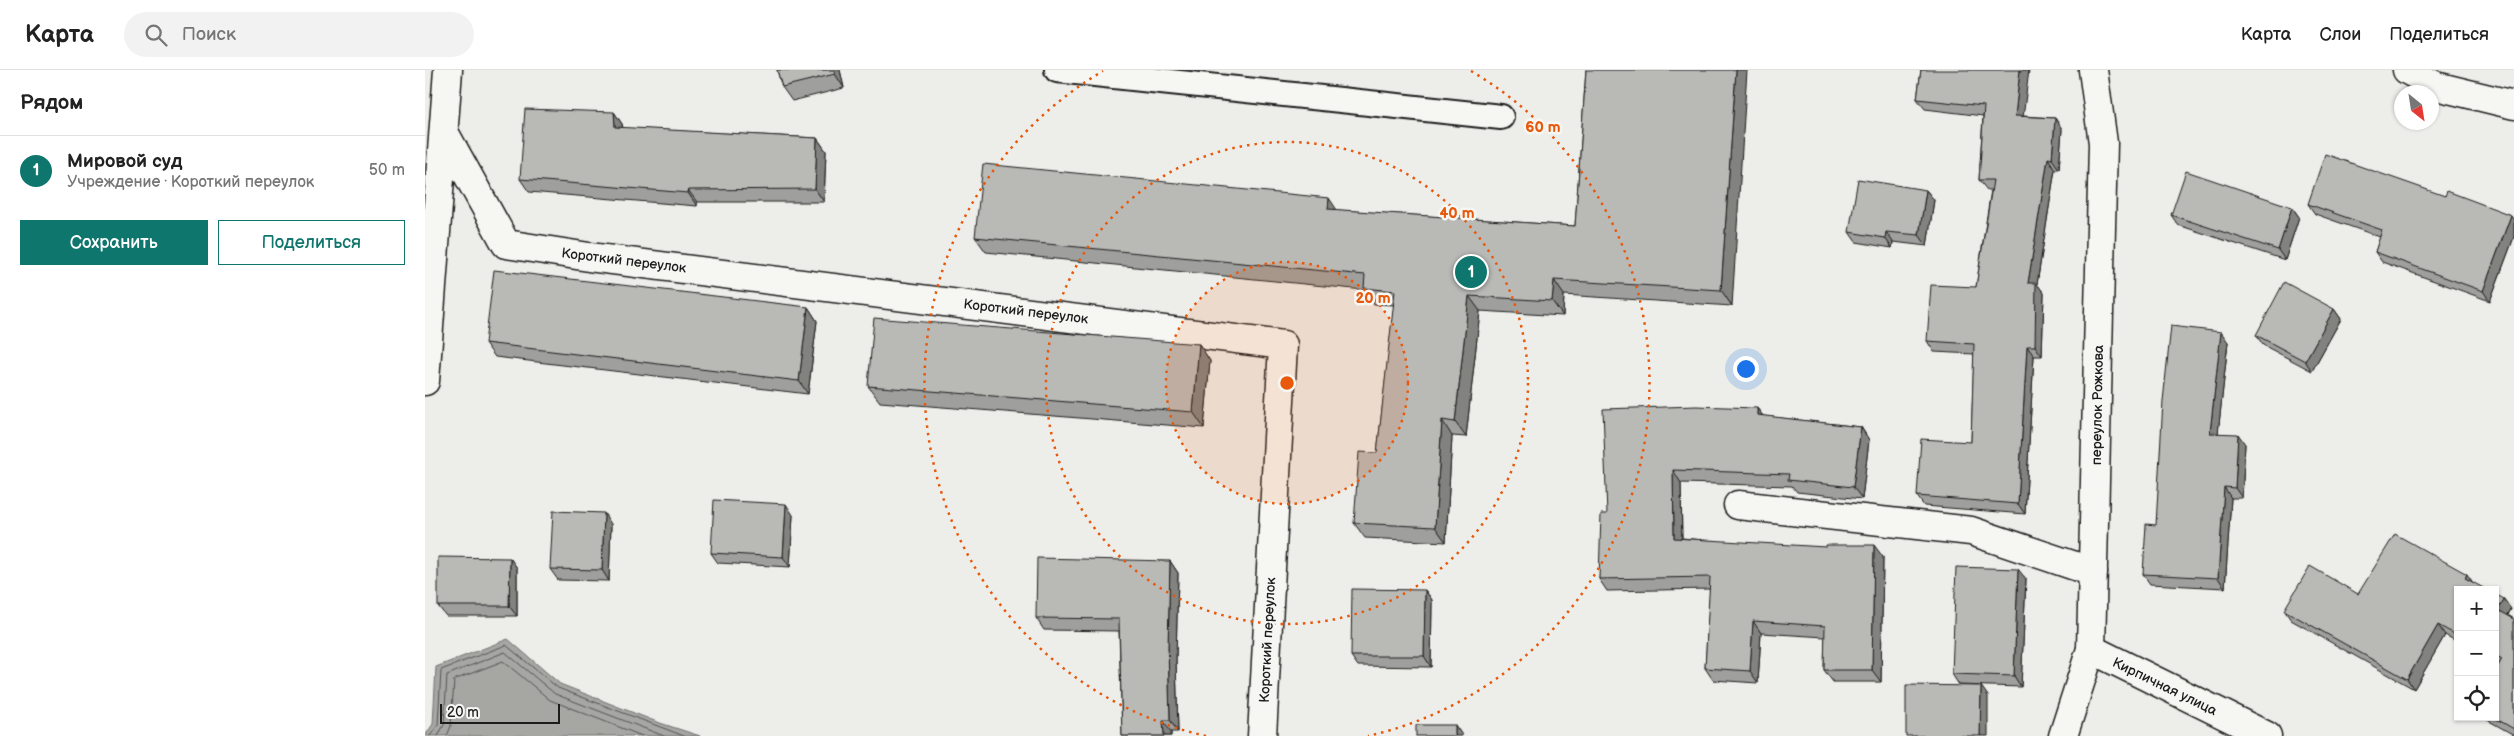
<!DOCTYPE html>
<html lang="ru">
<head>
<meta charset="utf-8">
<style>
	:root { --surface:#fff; --page:#f2f2f2; --text:#222; --muted:#767676; --line:#e0e0e0; --accent:#0f766e }
	body { margin:0; font-family:"Balsamiq Sans",sans-serif; background:var(--page); color:var(--text) }
	.controls { position:absolute; right:15px; bottom:15px; display:grid; overflow:hidden; border-radius:0px; box-shadow:0 1px 4px #0004 }
	.controls button { width:45px; height:45px; display:grid; place-items:center; padding:0; border:0; border-bottom:1px solid var(--line); background:var(--surface); color:var(--text); font:25px sans-serif }
	.compass { position:absolute; left:1969px; top:15px; width:45px; height:45px; border-radius:50%; background:var(--surface); box-shadow:0 1px 4px #0004; rotate:150deg }
	.scale { position:absolute; left:15px; bottom:12px; width:120px; box-sizing:border-box; padding-left:5px; border:2px solid #1c1c1c; border-top:0; font-size:14px; line-height:18px; white-space:nowrap; color:#1c1c1c; -webkit-text-stroke:4px #f6f6f2; paint-order:stroke }
	.you { position:absolute; left:1320px; top:298px; width:18px; height:18px; margin:-12px; border:4px solid #fff; border-radius:50%; background:#1a73e8; box-shadow:0 0 0 8px #1a73e833 }
	.badge { display:grid; place-items:center; width:32px; height:32px; border-radius:50%; background:var(--accent); color:#fff; font-size:16px; font-weight:700 }
	.pin { position:absolute; translate:-50% -50%; border:2px solid #fff; box-shadow:0 1px 5px #0006 }
	.list { margin:0; padding:0; list-style:none }
	h2 { display:flex; justify-content:space-between; align-items:center; height:65px; margin:0; padding:0 20px; font-size:21px }
	h2 small { font-size:16px; font-weight:400; color:var(--muted) }
	.list li { display:grid; grid-template-columns:32px 1fr auto; gap:15px; align-items:center; box-sizing:border-box; height:70px; padding:0 20px; border-top:1px solid var(--line) }
	.list b { display:block; font-size:19px; white-space:nowrap }
	.list p { margin:0; font-size:16px; white-space:nowrap; color:var(--muted) }
	.list em { font-size:16px; font-style:normal; color:var(--muted) }
	.actions { display:flex; gap:10px; padding:15px 20px }
	.actions a { flex:1; padding:11px 0; border:1px solid var(--accent); border-radius:0px; text-align:center; font-size:18px; color:var(--accent) }
	.actions .main { background:var(--accent); color:#fff }
	.icon { flex:none; width:28px; height:28px; fill:none; stroke:currentColor; stroke-width:2; stroke-linecap:round; stroke-linejoin:round }
	.map { position:relative; flex:none; width:2089px; height:666px; overflow:hidden }
	header { display:flex; align-items:center; gap:30px; box-sizing:border-box; height:70px; padding:0 25px; background:var(--surface); border-bottom:1px solid var(--line) }
	header strong { font-size:24px }
	nav { display:flex; gap:28px; margin-inline-start:auto; font-size:18px }
	.search { width:350px; height:45px; background:var(--page); display:flex; align-items:center; gap:12px; box-sizing:border-box; padding:0 18px; border-radius:28px; color:var(--muted); font-size:19px }
	main { display:flex }
	aside { flex:1; background:var(--surface) }
	.map>svg:first-child { display:block }
	.water { fill:#a6a6a3; stroke:#6f6f6d }
	.lines { fill:none; stroke-linecap:round; stroke-linejoin:round }
	.shore { stroke:#535352; stroke-width:1 }
	.service-casing { stroke:#1c1c1c; stroke-width:28 }
	.minor-casing { stroke:#1c1c1c; stroke-width:31 }
	.service { stroke:#f6f6f2; stroke-width:24 }
	.minor { stroke:#f6f6f2; stroke-width:28 }
	.wall { fill:#9f9f9d; stroke:#1c1c1c }
	.shaded-wall { fill:#82827f; stroke:#1c1c1c }
	.building { fill:#b9b9b6; stroke:#1c1c1c }
	.ring { fill:none; stroke:#e8590c; stroke-width:2.5; stroke-dasharray:2.5 5 }
	.labels { text-anchor:middle; stroke-width:5; stroke-linejoin:round; paint-order:stroke }
	.street-label { font-size:14px; fill:#1c1c1c; stroke:#f6f6f2 }
	.centre { fill:#e8590c; stroke:#f6f6f2; stroke-width:2.5 }
	.ring-label { font-size:15px; text-anchor:middle; font-weight:bold; fill:#e8590c; stroke:#f6f6f2; stroke-width:5; stroke-linejoin:round; paint-order:stroke }
</style>
</head>
<body>
<header>
<strong>Карта</strong>
<div class="search"><svg class="icon" aria-label="search" viewBox="0 0 24 24"><circle cx="10" cy="10" r="6"/><path d="M15 15l6 6"/></svg>Поиск</div>
<nav><a>Карта</a><a>Слои</a><a>Поделиться</a></nav>
</header>
<main>
<aside>
<h2>Рядом<small></small></h2>
<ul class="list">
<li><span class="badge">1</span><div><b>Мировой суд</b><p>Учреждение · Короткий переулок</p></div><em>50 m</em></li>
</ul>
<div class="actions"><a class="main">Сохранить</a><a>Поделиться</a></div>
</aside>
<div class="map">
<svg width="2089" height="666" viewBox="0 0 2089 666">
	<rect width="100%" height="100%" fill="#edede9"/>
	<filter id="ink" filterUnits="userSpaceOnUse"><feTurbulence type="fractalNoise" baseFrequency=".02" numOctaves="2"/><feDisplacementMap in="SourceGraphic" scale="10" xChannelSelector="R" yChannelSelector="G"/><feConvolveMatrix kernelMatrix="1 2 1 2 8 2 1 2 1" color-interpolation-filters="sRGB"/></filter>
	<g filter="url(#ink)">
		<path class="water" d="M83 569 135 614 232 652 275 666H0L8 654 11 597Z"/>
		<g class="lines">
			<g class="shore">
				<path d="M5 666 13 655 16 600 81 575 133 618 259 666"/>
				<path d="M13 666 19 655 22 605 80 582 130 624 239 666"/>
				<path d="M22 666 26 656 29 610 78 591 125 630 217 666"/>
			</g>
			<defs>
				<path id="service" d="M632 0 1076 47"/>
				<g id="minor">
					<path d="M1982 0 2011 16 2089 35"/>
					<path d="M19 62 81 174 164 187 858 275 837 666"/>
					<path d="M0 311 23 0"/>
					<path d="M1313 435 1546 461 1668 502"/>
					<path d="M1666 579 1842 666"/>
					<path d="M1638 666 1666 579 1678 73 1668 0"/>
				</g>
			</defs>
			<use href="#service" class="service-casing"/>
			<use href="#minor" class="minor-casing"/>
			<use href="#service" class="service"/>
			<use href="#minor" class="minor"/>
		</g>
		<g class="wall">
			<path d="M352 0H415L419 18 367 31 357 17Z"/>
			<path d="M1161 0 1307 236 1139 225 1138 246 1055 241 1041 367 1027 366 1021 472 940 468 929 453 952 383 969 235 949 234 939 220 561 182 550 167 912 140 1150 156Z"/>
			<path d="M1496 0 1598 46 1630 48 1637 59 1634 99H1630L1612 214 1619 223 1617 286H1609L1600 444 1499 436 1492 426 1546 372 1549 284 1509 282 1502 271 1551 217 1566 120H1562L1554 110 1558 46 1500 39 1492 29Z"/>
			<path d="M189 42 197 54 198 58 392 68 401 81 399 132H272V136L104 122 95 109Z"/>
			<path d="M1501 120 1509 130 1502 176 1468 172 1467 178 1431 172 1424 162Z"/>
			<path d="M2020 126 2089 149V167L2065 231 1957 192 1950 182 1955 167 1890 144 1883 134Z"/>
			<path d="M1867 137 1874 147 1860 190 1753 155 1746 145Z"/>
			<path d="M383 237 392 251 383 324 70 287 60 273Z"/>
			<path d="M1909 239 1916 249 1887 301 1838 275 1831 265Z"/>
			<path d="M1803 272 1793 363 1820 374 1817 428H1806L1800 518 1725 514 1718 504Z"/>
			<path d="M774 274 785 291 779 358 455 332 443 316Z"/>
			<path d="M1332 338 1338 346 1436 357 1444 370 1437 429 1372 422 1367 416 1256 413 1257 468 1458 487 1456 612H1408L1399 600 1400 567 1336 563 1333 613 1288 610 1280 598 1285 519 1182 521 1174 509 1182 444Z"/>
			<path d="M368 445 365 497 293 493 286 483Z"/>
			<path d="M186 454 184 511 133 510 125 499Z"/>
			<path d="M85 488 92 498V546H21L13 536Z"/>
			<path d="M745 491 753 503 751 590 753 662H746V666H697L694 561 619 560 611 548Z"/>
			<path d="M1601 509 1596 617 1534 615 1527 604Z"/>
			<path d="M1000 520 1007 530 1006 597 933 596 926 586Z"/>
			<path d="M2033 520V572L2020 565 1989 619 1866 550 1859 540 1933 524Z"/>
			<path d="M2070 524 2086 539 2083 545 2089 549V665L2057 647H2070L2074 594 2070 592Z"/>
		</g>
		<g class="shaded-wall">
			<path d="M409 0H415L419 18 410 4Z"/>
			<path d="M1311 0H1322L1307 236 1296 220Z"/>
			<path d="M1595 0H1604L1597 56 1590 46Z"/>
			<path d="M189 42 197 54 199 70 190 57Z"/>
			<path d="M1630 48 1637 59 1634 99 1627 89Z"/>
			<path d="M392 68 401 81 399 132 390 119Z"/>
			<path d="M1623 88 1630 99 1612 214 1619 223 1617 286 1610 276 1603 213Z"/>
			<path d="M263 120 272 132V136L263 123Z"/>
			<path d="M1501 120 1509 130 1502 176 1494 165Z"/>
			<path d="M904 128 914 143 903 139Z"/>
			<path d="M1867 137 1874 147 1860 190 1853 180Z"/>
			<path d="M2086 145 2089 149V167L2065 231 2058 221Z"/>
			<path d="M1461 162 1468 172 1467 178 1460 168Z"/>
			<path d="M1129 210 1139 225 1138 246 1127 231Z"/>
			<path d="M1044 226 1055 241 1041 367 1030 352Z"/>
			<path d="M383 237 392 251 383 324 374 311Z"/>
			<path d="M1909 239 1916 249 1887 301 1880 291Z"/>
			<path d="M1796 262 1803 272 1792 373 1785 363Z"/>
			<path d="M774 274 785 291 779 358 768 342Z"/>
			<path d="M1602 276 1609 286 1600 444 1593 434Z"/>
			<path d="M1332 338 1341 350 1332 345Z"/>
			<path d="M1017 350 1027 366 1021 472 1010 457Z"/>
			<path d="M1436 357 1444 370 1437 429 1428 417Z"/>
			<path d="M1813 364 1820 374 1817 428 1810 418Z"/>
			<path d="M1248 400 1256 413 1257 480 1249 468Z"/>
			<path d="M1799 417 1806 428 1800 518 1793 508Z"/>
			<path d="M361 434 368 445 365 497 358 487Z"/>
			<path d="M179 443 186 454 184 511 177 500Z"/>
			<path d="M1449 475 1458 487 1456 612 1447 600Z"/>
			<path d="M85 488 92 498V546L84 536Z"/>
			<path d="M745 491 753 503 751 590 753 662 745 650 743 578Z"/>
			<path d="M1593 499 1601 509 1596 617 1589 606Z"/>
			<path d="M2042 504 2049 514 2040 508Z"/>
			<path d="M1000 520 1007 530 1006 597 999 586Z"/>
			<path d="M2079 529 2086 539 2080 550 2073 540Z"/>
			<path d="M1328 551 1336 563 1333 613 1325 601Z"/>
			<path d="M2013 555 2020 565 1989 619 1982 609Z"/>
			<path d="M1556 616 1563 626V666H1555Z"/>
			<path d="M738 650 746 662V666H739Z"/>
			<path d="M1030 655 1037 665V666H1030Z"/>
		</g>
		<g class="building">
			<path d="M352 0H409L410 4 357 17Z"/>
			<path d="M1161 0H1311L1296 220 1129 210 1127 231 1044 226 1030 352 1017 350 1010 457 929 453 934 382 952 383 970 221 939 218 940 205 550 167 558 94 904 128 903 139 1150 156Z"/>
			<path d="M1496 0H1595L1590 46 1630 48 1627 89 1623 88 1603 213H1611L1610 276H1602L1593 434 1492 426 1496 369 1546 372 1549 274 1502 271 1506 215 1551 217 1568 110H1554L1559 36 1492 29Z"/>
			<path d="M100 39 189 42 190 57 392 68 390 119 263 120V123L95 109Z"/>
			<path d="M1900 84 2020 126 2022 121 2086 145 2058 221 1950 182 1957 160 1883 134Z"/>
			<path d="M1761 101 1867 137 1853 180 1746 145Z"/>
			<path d="M1433 109 1501 120 1494 165 1461 162 1460 168 1424 162Z"/>
			<path d="M69 200 383 237 374 311 60 273Z"/>
			<path d="M1859 212 1909 239 1880 291 1831 265Z"/>
			<path d="M449 248 774 274 768 342 443 316Z"/>
			<path d="M1746 256 1796 262 1785 363 1813 364 1810 418 1799 417 1793 508 1718 504 1721 454 1731 455 1738 331Z"/>
			<path d="M1271 336 1332 338V345L1436 357 1428 417 1363 410 1364 404 1248 400 1249 468 1401 477V475H1449L1447 600H1399L1400 556 1328 551 1325 601 1280 598 1285 507 1174 509 1176 444H1182L1178 339Z"/>
			<path d="M289 430 361 434 358 487 286 483Z"/>
			<path d="M128 441 179 443 177 500 125 499Z"/>
			<path d="M1970 464 2042 504 2040 508 2062 520H2033V566L2013 555 1982 609 1859 540 1885 496 1933 524Z"/>
			<path d="M13 487 85 488 84 536H13Z"/>
			<path d="M612 488 745 491 743 578 745 650H738L739 666H697L694 549 611 548Z"/>
			<path d="M1531 497 1593 499 1589 606 1527 604Z"/>
			<path d="M927 519 1000 520 999 586H926Z"/>
			<path d="M2070 524 2079 529 2073 540 2089 549V659L2068 647H2070V601L2077 589 2070 585Z"/>
			<path d="M1481 615 1556 616 1555 666H1481Z"/>
			<rect x="991" y="655" width="39" height="11"/>
		</g>
	</g>
	<circle cx="862" cy="313" r="121" fill="#e8590c" fill-opacity=".12"/>
	<g class="ring">
		<circle cx="862" cy="313" r="121"/>
		<circle cx="862" cy="313" r="241"/>
		<path d="M781 666A362 362 0 0 1 678 1M1046 1A362 362 0 0 1 943 666"/>
	</g>
	<g class="labels">
		<g class="street-label">
			<text transform="translate(199 190) rotate(7)" y="5">Короткий переулок</text>
			<text transform="translate(601 241) rotate(7)" y="5">Короткий переулок</text>
			<text transform="translate(1672 335) rotate(-89)" y="5">переулок Рожкова</text>
			<text transform="translate(842 570) rotate(-87)" y="5">Короткий переулок</text>
			<text transform="translate(1740 616) rotate(26)" y="5">Кирпичная улица</text>
		</g>
	</g>
	<circle cx="862" cy="313" r="8" class="centre"/>
	<g class="ring-label">
		<text x="1118" y="62">60 m</text>
		<text x="1032" y="148">40 m</text>
		<text x="948" y="233">20 m</text>
	</g>
</svg>
<div class="controls">
<button>+</button>
<button>−</button>
<button><svg class="icon" aria-label="locate" viewBox="0 0 24 24"><circle cx="12" cy="12" r="6"/><path d="M12 2v4M12 18v4M2 12h4M18 12h4"/></svg></button>
</div>
<svg class="compass" viewBox="-18 -18 36 36"><path d="M0-13l5 13h-10z" fill="#e53935"/><path d="M0 13l5-13h-10z" fill="#767676"/></svg>
<div class="scale">20 m</div>
<div class="you"></div>
<div class="pin badge" style="left:1046px;top:202px">1</div>
</div>
</main>
</body>
</html>
